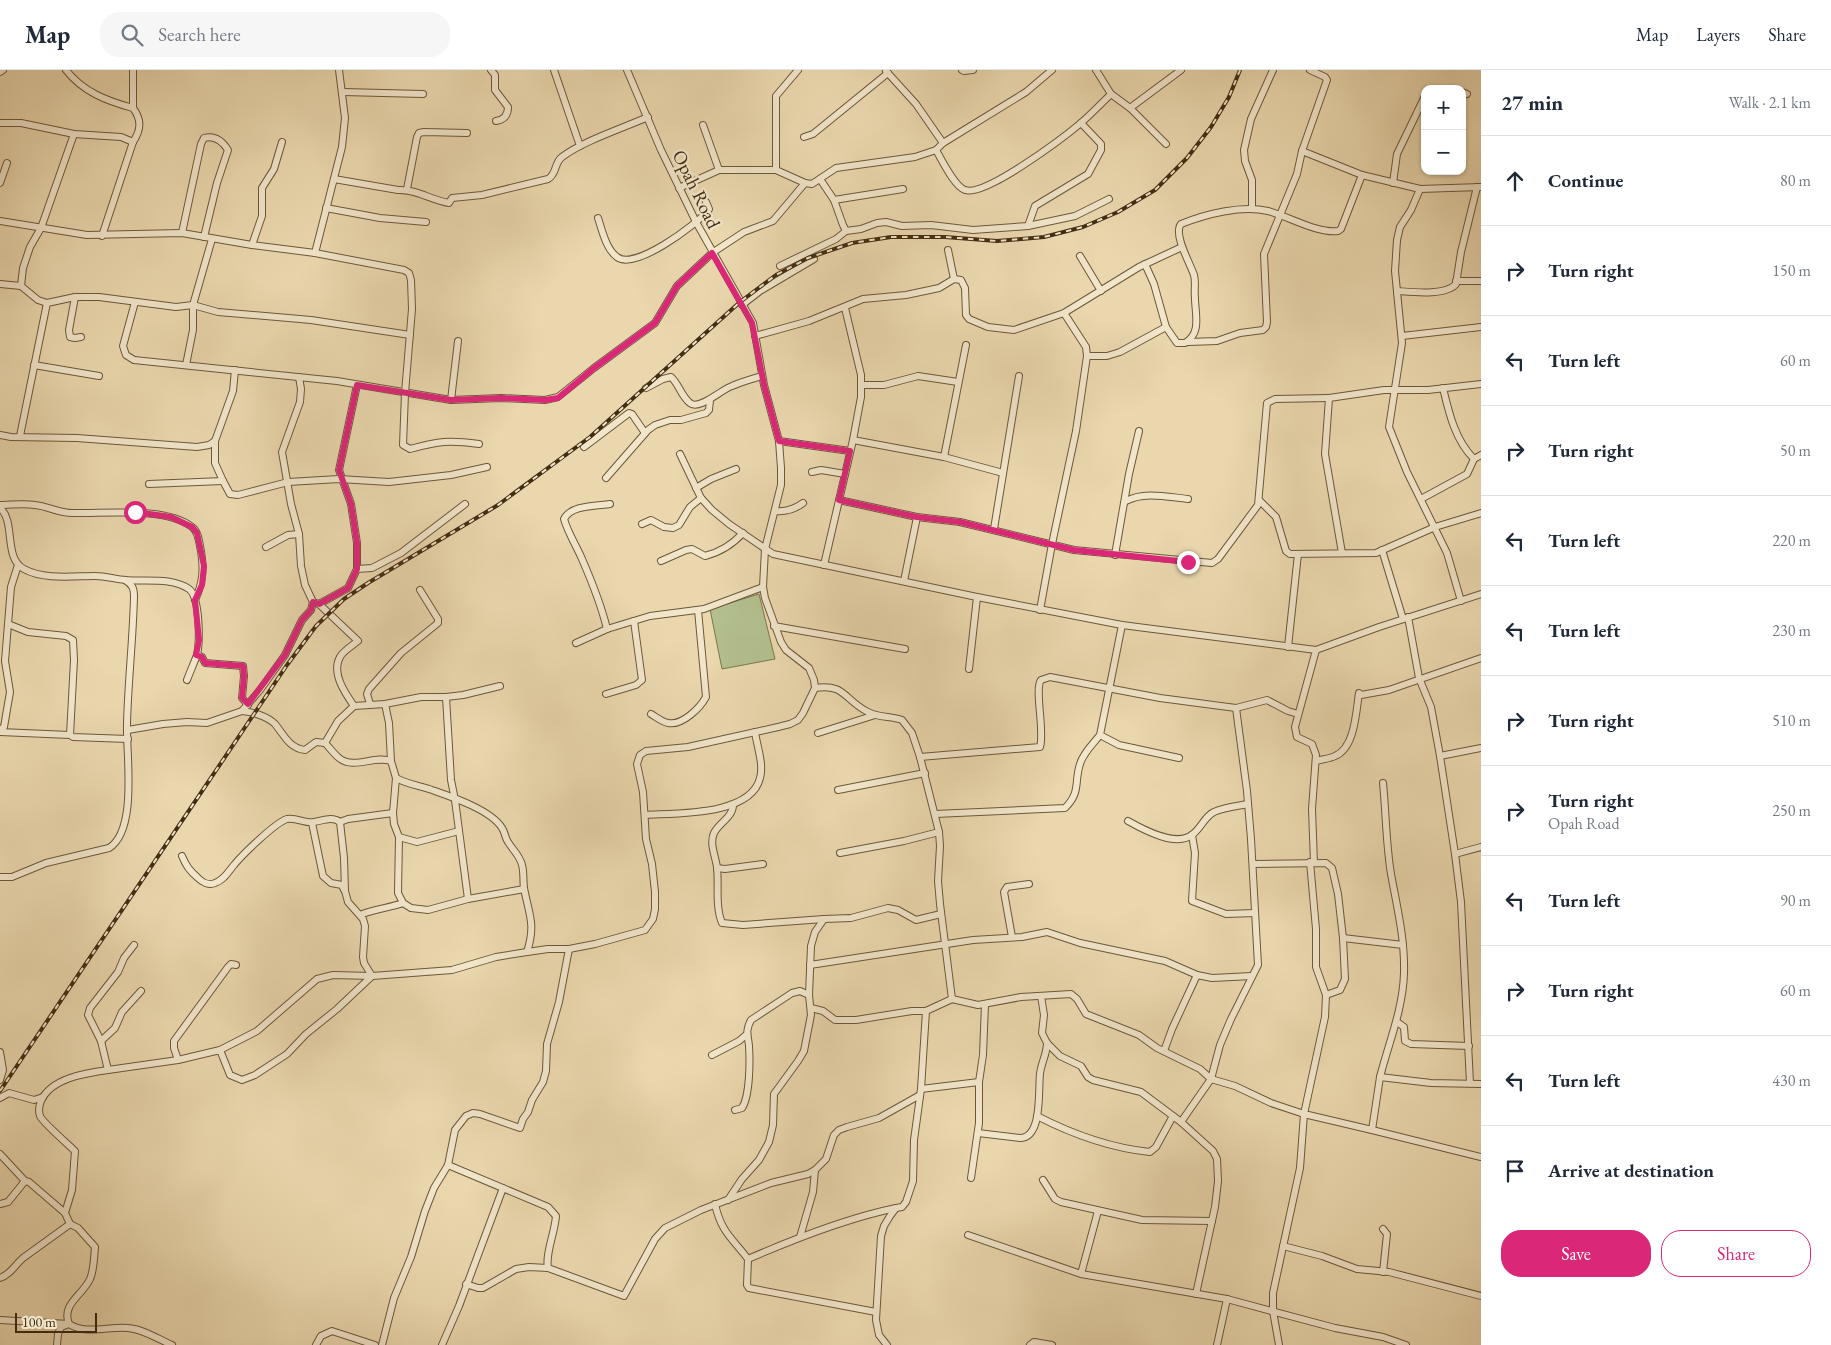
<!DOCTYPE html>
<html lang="en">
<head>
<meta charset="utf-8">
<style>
	:root { --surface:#fff; --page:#f6f6f7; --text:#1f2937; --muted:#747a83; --line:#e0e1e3; --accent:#db2777 }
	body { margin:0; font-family:"EB Garamond",serif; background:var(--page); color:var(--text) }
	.controls { position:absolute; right:15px; top:15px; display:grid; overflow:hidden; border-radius:10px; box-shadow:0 1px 4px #0004 }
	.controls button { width:45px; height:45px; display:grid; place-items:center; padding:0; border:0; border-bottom:1px solid var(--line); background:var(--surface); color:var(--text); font:25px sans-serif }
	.scale { position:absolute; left:15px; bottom:12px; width:82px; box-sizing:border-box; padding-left:5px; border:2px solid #432d11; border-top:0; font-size:14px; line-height:18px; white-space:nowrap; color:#432d11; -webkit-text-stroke:4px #f1e5ca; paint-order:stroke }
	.stop { position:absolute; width:15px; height:15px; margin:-11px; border:4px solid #db2777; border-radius:50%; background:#fff }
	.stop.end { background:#db2777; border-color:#fff; box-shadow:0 1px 5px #0008 }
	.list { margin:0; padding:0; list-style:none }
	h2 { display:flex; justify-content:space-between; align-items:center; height:65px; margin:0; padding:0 20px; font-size:21px }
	h2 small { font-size:16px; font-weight:400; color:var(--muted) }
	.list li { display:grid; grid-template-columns:32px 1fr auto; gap:15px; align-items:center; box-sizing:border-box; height:90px; padding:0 20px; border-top:1px solid var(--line) }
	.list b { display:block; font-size:19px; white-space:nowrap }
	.list p { margin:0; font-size:16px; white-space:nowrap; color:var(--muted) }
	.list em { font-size:16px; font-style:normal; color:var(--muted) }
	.actions { display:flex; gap:10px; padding:15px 20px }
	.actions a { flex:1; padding:11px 0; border:1px solid var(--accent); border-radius:20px; text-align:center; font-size:18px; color:var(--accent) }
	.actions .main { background:var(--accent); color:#fff }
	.icon { flex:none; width:28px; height:28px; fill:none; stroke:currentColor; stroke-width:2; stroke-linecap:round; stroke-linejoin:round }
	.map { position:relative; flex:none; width:1481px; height:1275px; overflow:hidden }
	header { display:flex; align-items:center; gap:30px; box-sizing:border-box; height:70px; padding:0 25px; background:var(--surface); border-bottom:1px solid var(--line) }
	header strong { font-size:24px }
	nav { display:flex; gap:28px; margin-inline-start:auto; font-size:18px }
	.search { width:350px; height:45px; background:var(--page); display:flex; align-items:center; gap:12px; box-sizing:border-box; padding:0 18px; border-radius:20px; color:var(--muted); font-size:19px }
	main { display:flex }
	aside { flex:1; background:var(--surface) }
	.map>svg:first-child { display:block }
	.green { fill:#b3bf8e; stroke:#7b7650 }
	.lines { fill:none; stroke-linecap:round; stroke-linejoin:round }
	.minor-casing { stroke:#6d5838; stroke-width:8 }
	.minor { stroke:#f1e5ca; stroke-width:6 }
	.rail-casing { stroke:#432d11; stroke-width:4 }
	.rail { stroke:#f1e5ca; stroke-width:2; stroke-dasharray:5.5; stroke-linecap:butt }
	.route { stroke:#db2777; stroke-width:6 }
	.labels { text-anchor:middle; stroke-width:4.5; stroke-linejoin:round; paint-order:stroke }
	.street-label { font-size:19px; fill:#432d11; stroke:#f1e5ca }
</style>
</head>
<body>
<header>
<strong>Map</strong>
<div class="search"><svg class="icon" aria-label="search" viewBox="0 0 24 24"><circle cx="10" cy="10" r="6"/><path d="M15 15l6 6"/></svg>Search here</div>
<nav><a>Map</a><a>Layers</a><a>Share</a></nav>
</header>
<main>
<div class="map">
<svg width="1481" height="1275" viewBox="0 0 1481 1275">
	<rect width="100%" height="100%" fill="#ead7ae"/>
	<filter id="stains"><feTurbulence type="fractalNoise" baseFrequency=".004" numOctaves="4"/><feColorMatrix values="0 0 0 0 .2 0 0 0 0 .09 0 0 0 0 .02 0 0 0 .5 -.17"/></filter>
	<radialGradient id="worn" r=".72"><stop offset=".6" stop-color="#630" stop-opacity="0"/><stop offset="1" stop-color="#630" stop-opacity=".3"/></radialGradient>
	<path class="green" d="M759 524 775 589 722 599 710 539Z"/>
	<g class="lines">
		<defs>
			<g id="minor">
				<path d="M66 0C83 22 107 31 133 38 142 50 141 60 133 72L102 166"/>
				<path d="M133 0V38"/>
				<path d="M491 0 495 5V20L508 37C508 45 504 50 496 51"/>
				<path d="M554 0 580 76"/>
				<path d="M962 0 964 1 973 0"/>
				<path d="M1096 0 1111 24 1130 38 1181 0"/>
				<path d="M886 1 916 34 943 73"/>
				<path d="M0 2 3 0"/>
				<path d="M1447 19H1454"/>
				<path d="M343 22 423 24"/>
				<path d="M1462 22 1467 24"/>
				<path d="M1130 38 1166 74"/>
				<path d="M0 53H21L74 64 121 67 133 72"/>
				<path d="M703 55 719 100"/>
				<path d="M804 67 813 64 888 3"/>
				<path d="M936 80C942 90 954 116 965 120 985 127 1063 68 1081 53 1091 44 1101 34 1111 24"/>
				<path d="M1302 81 1362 105 1420 119 1481 117"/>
				<path d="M776 100 805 113 812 114 836 98 915 87 936 80 943 73 1026 22 1052 0"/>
				<path d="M334 109 398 120C416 119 431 130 449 133L452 128 482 125 548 109C557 104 554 93 562 87 583 71 623 58 648 47"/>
				<path d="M820 109 834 130 843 155 846 161 861 159 877 153 886 152 902 156 931 155 973 160 1028 156 1075 146 1109 129"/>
				<path d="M0 113 7 93"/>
				<path d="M1393 113 1397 84 1425 26"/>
				<path d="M679 118 719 100H776V26L798 0"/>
				<path d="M407 119 417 67 419 63 424 62 467 63"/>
				<path d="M1420 119 1411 140 1400 157 1397 170 1395 201 1402 273 1389 357 1407 402 1447 483 1461 531"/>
				<path d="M834 130 903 119"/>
				<path d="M326 138 380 148 426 152"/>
				<path d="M1252 139V110L1245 91 1244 80 1251 49 1273 0"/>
				<path d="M598 148C602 160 606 179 617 187 635 201 695 155 708 141L709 139 706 132"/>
				<path d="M0 151 87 165 182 163 252 175 315 183 404 200 409 203 411 210 412 239 405 323 403 375 410 379C439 371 449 370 479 374"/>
				<path d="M1028 156 1035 136 1088 104 1101 80V74L1081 53"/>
				<path d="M182 163 201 74 204 68C215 65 223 72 228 80L217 113 204 167"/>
				<path d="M252 175 262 146V118L274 99 282 72"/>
				<path d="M948 180 954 209"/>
				<path d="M315 183 342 77 345 48 339 0"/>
				<path d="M1080 186 1101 221"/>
				<path d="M1145 194 1154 214 1166 257 1177 273H1185C1202 263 1195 244 1195 228 1194 220 1196 212 1194 205 1190 193 1173 164 1181 154 1206 144 1241 135 1268 141 1288 146 1318 164 1338 161L1341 159 1362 105"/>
				<path d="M780 196 836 169 846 161"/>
				<path d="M1456 211H1481"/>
				<path d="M0 214 21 216 38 230 47 233 75 227H99L176 237 193 235 212 169"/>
				<path d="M21 216 23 198 30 177 41 158 74 64"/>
				<path d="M1397 221C1412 222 1446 226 1456 214L1461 182 1477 117"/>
				<path d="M75 227 69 260 70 267 75 268 81 267"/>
				<path d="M135 232 123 276 126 285 134 290 337 311 451 330 501 328 545 330 558 327 594 298 655 253 677 216 712 183 744 162 773 151 805 113"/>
				<path d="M742 235 760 221 814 189"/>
				<path d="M755 266 809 251 863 229 906 225 939 218 954 209 961 210 965 218 966 245 969 249 988 257 1014 260 1064 243 1139 197 1182 177"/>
				<path d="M1402 266 1481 257"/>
				<path d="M1188 272 1217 271 1240 263 1263 260 1266 257 1267 252 1264 184 1297 104 1302 81 1327 10 1325 7 1310 0"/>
				<path d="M1087 286H1107L1120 282 1166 257"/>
				<path d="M34 295 99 306"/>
				<path d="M186 295 193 260V235L218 242 311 250 410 265"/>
				<path d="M235 300 233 321 215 371V393L223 411 230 424 238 425 288 412 339 409 389 412 451 405 487 397"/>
				<path d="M299 307 301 319 300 332 282 382 291 434 299 464 301 496 305 515 313 532 319 534 358 571C353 575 343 581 340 587 331 603 345 623 354 636L385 634 421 627H446L451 710 455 730 468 829"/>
				<path d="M862 315H884L918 306 958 312"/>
				<path d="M646 318 663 309 671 307C679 314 681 326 690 333 699 341 722 319 732 316 741 312 752 309 762 306"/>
				<path d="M1443 318C1449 343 1455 370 1474 389"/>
				<path d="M451 330 458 271"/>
				<path d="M0 365 11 367 77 368 197 377 209 375 215 371"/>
				<path d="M20 366 47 233"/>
				<path d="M853 370 944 387 1003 403"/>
				<path d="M779 371 850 381"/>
				<path d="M584 377 629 343 632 344 645 363"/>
				<path d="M680 384 701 428 712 440 729 454 773 484 977 527 1122 555 1316 580 1379 557 1481 524"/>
				<path d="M944 387 966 275"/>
				<path d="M812 402 821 400 845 404"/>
				<path d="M606 408 648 360 655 355 670 350H681L706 343 709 340 710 330"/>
				<path d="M149 414 223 411"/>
				<path d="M696 418 711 409 736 399"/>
				<path d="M1421 429 1467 404 1474 389 1481 385"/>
				<path d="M839 430 917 447 960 452 1074 480 1212 493 1218 489 1258 435 1267 333 1275 329 1329 328"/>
				<path d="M1259 430 1276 447 1286 481 1290 484 1376 483 1435 457 1481 443"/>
				<path d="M1126 431C1144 421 1168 427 1188 429"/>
				<path d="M0 435C11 435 23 433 35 435 47 436 59 443 72 443 103 444 166 436 192 457 199 462 199 473 201 481 204 499 203 513 195 530"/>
				<path d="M0 438C16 451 3 488 24 499 44 510 73 506 95 506 105 506 115 509 125 510 146 512 171 507 189 519 200 527 200 571 197 585 194 593 190 602 187 610"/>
				<path d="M775 441C785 442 795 439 803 433"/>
				<path d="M642 454 651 450 664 457 673 458 679 455 690 437 701 428"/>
				<path d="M994 459 1019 306"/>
				<path d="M266 477 288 465 299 464"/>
				<path d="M1382 480 1403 549"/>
				<path d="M1342 483 1325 384 1329 328 1384 320H1428L1481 314"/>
				<path d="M1115 485 1129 404 1139 361"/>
				<path d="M661 491 686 480 692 479 705 486C721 482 732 475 743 463"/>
				<path d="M824 495 853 370 861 327V305L845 238"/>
				<path d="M357 499 372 498 401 483 465 434"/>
				<path d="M904 511 917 447"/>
				<path d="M319 534 348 518 357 499V473L351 434 339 400 357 315"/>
				<path d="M1040 540 1052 474 1076 361 1087 286 1086 277 1064 243"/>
				<path d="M1408 547 1419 608 1431 637 1440 686 1455 784 1461 832 1470 1013"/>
				<path d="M8 554 28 562 66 566 73 570 74 590 70 665 73 667 128 669"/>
				<path d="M1122 555 1100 665 1119 675 1179 688"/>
				<path d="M774 556 905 579"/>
				<path d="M607 559C601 534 592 512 582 489 576 475 568 463 564 449 571 435 596 436 610 434"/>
				<path d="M576 573 607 559 650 546 704 539 763 517"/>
				<path d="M1288 577 1298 484"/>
				<path d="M197 585 202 587 205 593 243 596 244 606 242 628 248 635"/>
				<path d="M969 599 977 527"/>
				<path d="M815 618C845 613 845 631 868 642 879 648 891 646 902 650L912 663 920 687 939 762 940 776 938 811 940 834 952 929"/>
				<path d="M606 624 636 615 642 610 634 551"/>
				<path d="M446 627 463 625 500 616"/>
				<path d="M370 634 367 624 369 619 401 583 438 553V549L420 520"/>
				<path d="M385 634 389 653 391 691"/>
				<path d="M1236 638 1267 630 1288 641 1298 644"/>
				<path d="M242 641C252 642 267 646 275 654 284 665 289 678 305 680L316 672 325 673C329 677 334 684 339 688 354 700 374 685 391 691L396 708 393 743 394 754 399 767 398 823 403 833 411 838 428 840 468 829 524 819"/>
				<path d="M651 644C656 647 662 652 668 653 682 656 700 638 706 627L698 540"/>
				<path d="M0 660 4 657 10 622 5 591 11 517 18 495"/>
				<path d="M128 660 163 654 187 652 207 653 242 641 260 620 285 585 302 550 311 540 313 532"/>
				<path d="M0 662 70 665"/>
				<path d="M818 663 875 645"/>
				<path d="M325 673 338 651 354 636"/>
				<path d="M1440 686 1481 678"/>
				<path d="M920 687 1040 677C1045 661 1034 619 1041 610L1050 607 1160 628 1236 638 1247 721 1251 769 1258 895 1231 949 1220 975 1211 1009 1181 1052"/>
				<path d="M1316 691C1322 689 1329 689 1335 686 1355 678 1356 642 1359 623L1361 625 1389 620 1481 588"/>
				<path d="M396 708C407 714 420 716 432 720 452 727 491 740 502 758 505 762 505 768 508 772 513 780 520 786 522 795 524 802 523 811 524 818 529 845 536 854 527 882"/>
				<path d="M838 720 925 703"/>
				<path d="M733 735C733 747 719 753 714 763 709 774 716 787 717 798 719 815 715 836 722 853L743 855 824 849"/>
				<path d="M935 744 1065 738C1081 722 1074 713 1080 694 1083 683 1093 674 1100 665"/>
				<path d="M645 745C676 743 751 746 760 708 764 695 757 676 755 662"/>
				<path d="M1128 751C1144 760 1177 778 1193 764 1201 758 1205 746 1214 742 1224 737 1238 736 1248 734"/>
				<path d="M340 752 344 788 345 821 348 832 363 849 365 856 363 887 364 893 372 906"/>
				<path d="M312 753 323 806 331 813 342 815 344 820"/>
				<path d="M1192 765 1195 783 1192 831 1226 844 1255 843"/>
				<path d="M399 767 417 772 459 761"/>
				<path d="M840 783 904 771 939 762"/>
				<path d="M1455 784 1481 777"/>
				<path d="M182 786C186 796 190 801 198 808 202 812 209 816 215 813 224 810 228 802 234 795 242 785 276 752 287 749 296 747 306 754 314 752 322 751 332 746 340 752L348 749 393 743"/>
				<path d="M1314 793 1312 739 1316 685 1312 674 1297 667 1295 657 1316 580"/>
				<path d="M1253 794 1326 793 1332 798 1338 824 1343 868 1345 909 1340 920 1326 925"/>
				<path d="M717 798 725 799 763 794"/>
				<path d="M0 807H12L46 793 109 778C138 760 126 684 127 654 128 612 133 569 134 527 134 519 133 515 125 510"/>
				<path d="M360 845C374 839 389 838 403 833"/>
				<path d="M1012 867 1004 822 1007 817 1029 814"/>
				<path d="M1343 868 1403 875"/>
				<path d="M134 875 124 888 118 902 90 938 88 945 101 971 108 1000 178 990 220 980 230 1005 242 1010 255 1005 287 984 306 964 337 939 372 906 452 900 496 887 527 882 548 879H569L595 874 645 860 653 849 655 839V822L652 794 646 769 643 722 637 694 640 685 646 681 688 677 778 657 790 654 798 650 803 643 815 618 814 610 809 598 786 580 781 572 765 528 763 517 765 479 781 415V398L779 371 764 315 753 253 696 152 661 80 627 0"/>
				<path d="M810 895 973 870 1022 867 1047 862 1080 873 1165 891 1197 905 1212 908 1252 906"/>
				<path d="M1041 926 1044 945 1042 963 1047 973 1060 986 1081 996 1088 1007 1093 1010 1141 1022 1181 1052 1213 1081 1217 1089 1218 1111 1215 1137 1196 1224"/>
				<path d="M811 938 823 941 835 950H856L912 941H926L952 929 978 935 1021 927 1071 924 1077 929 1086 944 1139 965 1157 978 1200 999 1211 1009 1235 1016 1271 1033 1304 1044 1372 1060 1380 1007 1431 1013 1481 1014"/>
				<path d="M1397 952 1404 957 1405 971 1411 974 1469 976"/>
				<path d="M101 971 115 958 122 942 141 921"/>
				<path d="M220 980 257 961 317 909 333 905 372 906"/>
				<path d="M1164 981 1172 959 1197 905"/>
				<path d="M0 982 3 1000 0 1010"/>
				<path d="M712 985 739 971 746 965"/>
				<path d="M178 990 174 978V971L228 897 231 894 236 895"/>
				<path d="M1380 1007C1389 972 1403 939 1404 903 1405 869 1397 837 1391 804 1386 774 1386 743 1383 713"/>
				<path d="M921 1019 979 1012"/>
				<path d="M0 1028 9 1023 34 1030 43 1027"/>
				<path d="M735 1040 742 1038C750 1026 750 991 749 976 748 965 745 961 751 950L792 923 800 921 809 925"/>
				<path d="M1037 1046C1072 1064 1111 1078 1150 1082L1156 1077 1173 1046"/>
				<path d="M1372 1060 1481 1087"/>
				<path d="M978 1063 1020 1068C1043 1068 1038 1019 1040 1004 1041 993 1047 984 1047 973"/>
				<path d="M0 1084 25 1111"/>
				<path d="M448 1095 548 1137 556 1146C555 1162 545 1184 548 1198L624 1226 655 1169 665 1158 701 1140 771 1113 808 1104 815 1100 826 1089 834 1065 839 1060 847 1057 879 1048 920 1025"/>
				<path d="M971 1108 979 1053V1012L983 985 985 934"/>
				<path d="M1043 1110 1055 1129 1061 1132 1142 1150 1212 1151"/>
				<path d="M728 1130 742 1109 759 1090 769 1072 773 1055 774 1024 798 991 804 981 811 945 809 925 811 876 815 862 824 849 851 848 888 838 898 840 916 850 941 844"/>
				<path d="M0 1134 8 1132 25 1111 29 1112 65 1143 70 1154 78 1158 95 1177C94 1186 94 1201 90 1209 83 1225 61 1234 69 1254 86 1265 109 1256 128 1258 143 1259 158 1269 172 1275"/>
				<path d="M715 1134C721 1162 732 1168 748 1189L747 1215 749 1218 876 1242"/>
				<path d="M65 1143 72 1120 75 1081C68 1074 43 1053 40 1046 38 1040 39 1036 41 1031 51 1008 86 1003 108 1000"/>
				<path d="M968 1165 1081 1204 1227 1229 1335 1258 1383 1267 1406 1275"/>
				<path d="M800 1167 813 1122 815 1100"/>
				<path d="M1283 1176 1322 1186 1357 1199 1389 1202 1481 1226"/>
				<path d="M748 1189C794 1169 847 1148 896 1138"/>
				<path d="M1383 1202 1387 1164 1383 1159"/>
				<path d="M1081 1204 1098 1141"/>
				<path d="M0 1208C10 1205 15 1195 23 1188L70 1154"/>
				<path d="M466 1214 478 1218H483L516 1199 529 1197 548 1198"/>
				<path d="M0 1250 69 1254 61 1257 58 1264 57 1275"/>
				<path d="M316 1275 321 1266 332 1261 375 1275"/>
				<path d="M382 1275 394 1228 411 1187 425 1141 434 1118 448 1095 455 1060 466 1046 473 1043 480 1044 520 1058 523 1049 528 1042 532 1030 543 1012 546 1001 547 974 559 932 569 879"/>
				<path d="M442 1275 459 1236 503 1118"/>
				<path d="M887 1275 879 1265 876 1250 881 1166 884 1156 890 1146 896 1138 902 1137 906 1132 913 1111 914 1070 921 1019 926 941"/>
				<path d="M1030 1275 1034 1272 1052 1275"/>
				<path d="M1217 1275 1227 1229"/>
				<path d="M1279 1275 1273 1241V1223L1300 1098 1304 1044 1325 947 1326 925 1316 897V859L1310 792"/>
			</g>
		</defs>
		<use href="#minor" class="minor-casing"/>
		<use href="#minor" class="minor"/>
		<defs>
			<path id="rail" d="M0 1021 287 595 316 556 344 529 368 513 498 435 590 367 740 232 776 205 808 188 852 173 891 167H945L997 171 1044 167 1083 157 1118 142 1155 120 1187 88 1211 57 1229 27 1240 0"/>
		</defs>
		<use href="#rail" class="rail-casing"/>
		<use href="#rail" class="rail"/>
	</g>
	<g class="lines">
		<path class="route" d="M135 442 171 447 192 457 197 463 204 496 202 515 195 530 199 570 196 585 202 587 205 593 243 596 244 606 242 628 248 634 285 585 302 550 311 540 313 532 319 534 348 518 357 499V473L351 434 339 400 357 315 451 330 501 328 545 330 558 328 594 298 655 253 677 216 712 183 752 253 764 315 779 371 850 381 839 430 917 447 960 452 1074 480 1188 492"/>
	</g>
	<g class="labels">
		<g class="street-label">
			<text transform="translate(697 119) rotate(64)" y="7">Opah Road</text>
		</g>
	</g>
	<rect width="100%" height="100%" filter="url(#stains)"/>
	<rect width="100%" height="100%" fill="url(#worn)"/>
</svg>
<div class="controls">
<button>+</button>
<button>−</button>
</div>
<div class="scale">100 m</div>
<div class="stop" style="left:135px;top:442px"></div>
<div class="stop end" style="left:1188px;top:492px"></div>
</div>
<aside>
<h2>27 min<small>Walk · 2.1 km</small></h2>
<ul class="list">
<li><svg class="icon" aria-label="ahead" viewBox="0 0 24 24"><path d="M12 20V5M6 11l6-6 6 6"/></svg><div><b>Continue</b></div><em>80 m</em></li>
<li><svg class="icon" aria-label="right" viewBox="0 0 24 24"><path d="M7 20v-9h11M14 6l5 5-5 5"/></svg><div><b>Turn right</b></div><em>150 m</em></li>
<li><svg class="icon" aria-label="left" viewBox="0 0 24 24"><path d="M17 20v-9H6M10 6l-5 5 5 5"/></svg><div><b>Turn left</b></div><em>60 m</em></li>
<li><svg class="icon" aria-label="right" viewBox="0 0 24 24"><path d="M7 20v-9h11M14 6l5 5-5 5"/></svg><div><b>Turn right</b></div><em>50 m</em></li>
<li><svg class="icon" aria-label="left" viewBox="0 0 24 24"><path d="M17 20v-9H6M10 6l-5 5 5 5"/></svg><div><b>Turn left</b></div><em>220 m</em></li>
<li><svg class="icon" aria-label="left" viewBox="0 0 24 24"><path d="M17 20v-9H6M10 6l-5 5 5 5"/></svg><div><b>Turn left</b></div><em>230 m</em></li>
<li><svg class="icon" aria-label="right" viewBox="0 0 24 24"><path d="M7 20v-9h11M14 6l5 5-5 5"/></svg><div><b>Turn right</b></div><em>510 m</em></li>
<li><svg class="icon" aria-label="right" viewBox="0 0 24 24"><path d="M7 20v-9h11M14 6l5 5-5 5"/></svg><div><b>Turn right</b><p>Opah Road</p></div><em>250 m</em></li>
<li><svg class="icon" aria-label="left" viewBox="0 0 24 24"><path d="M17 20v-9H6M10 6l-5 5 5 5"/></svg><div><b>Turn left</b></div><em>90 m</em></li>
<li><svg class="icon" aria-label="right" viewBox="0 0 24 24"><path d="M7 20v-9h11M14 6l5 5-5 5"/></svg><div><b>Turn right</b></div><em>60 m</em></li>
<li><svg class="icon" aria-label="left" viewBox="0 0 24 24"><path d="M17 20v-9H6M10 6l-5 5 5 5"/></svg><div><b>Turn left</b></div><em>430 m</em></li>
<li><svg class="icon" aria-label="arrive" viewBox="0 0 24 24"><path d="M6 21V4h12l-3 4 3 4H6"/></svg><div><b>Arrive at destination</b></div></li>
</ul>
<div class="actions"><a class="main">Save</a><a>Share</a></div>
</aside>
</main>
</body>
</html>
